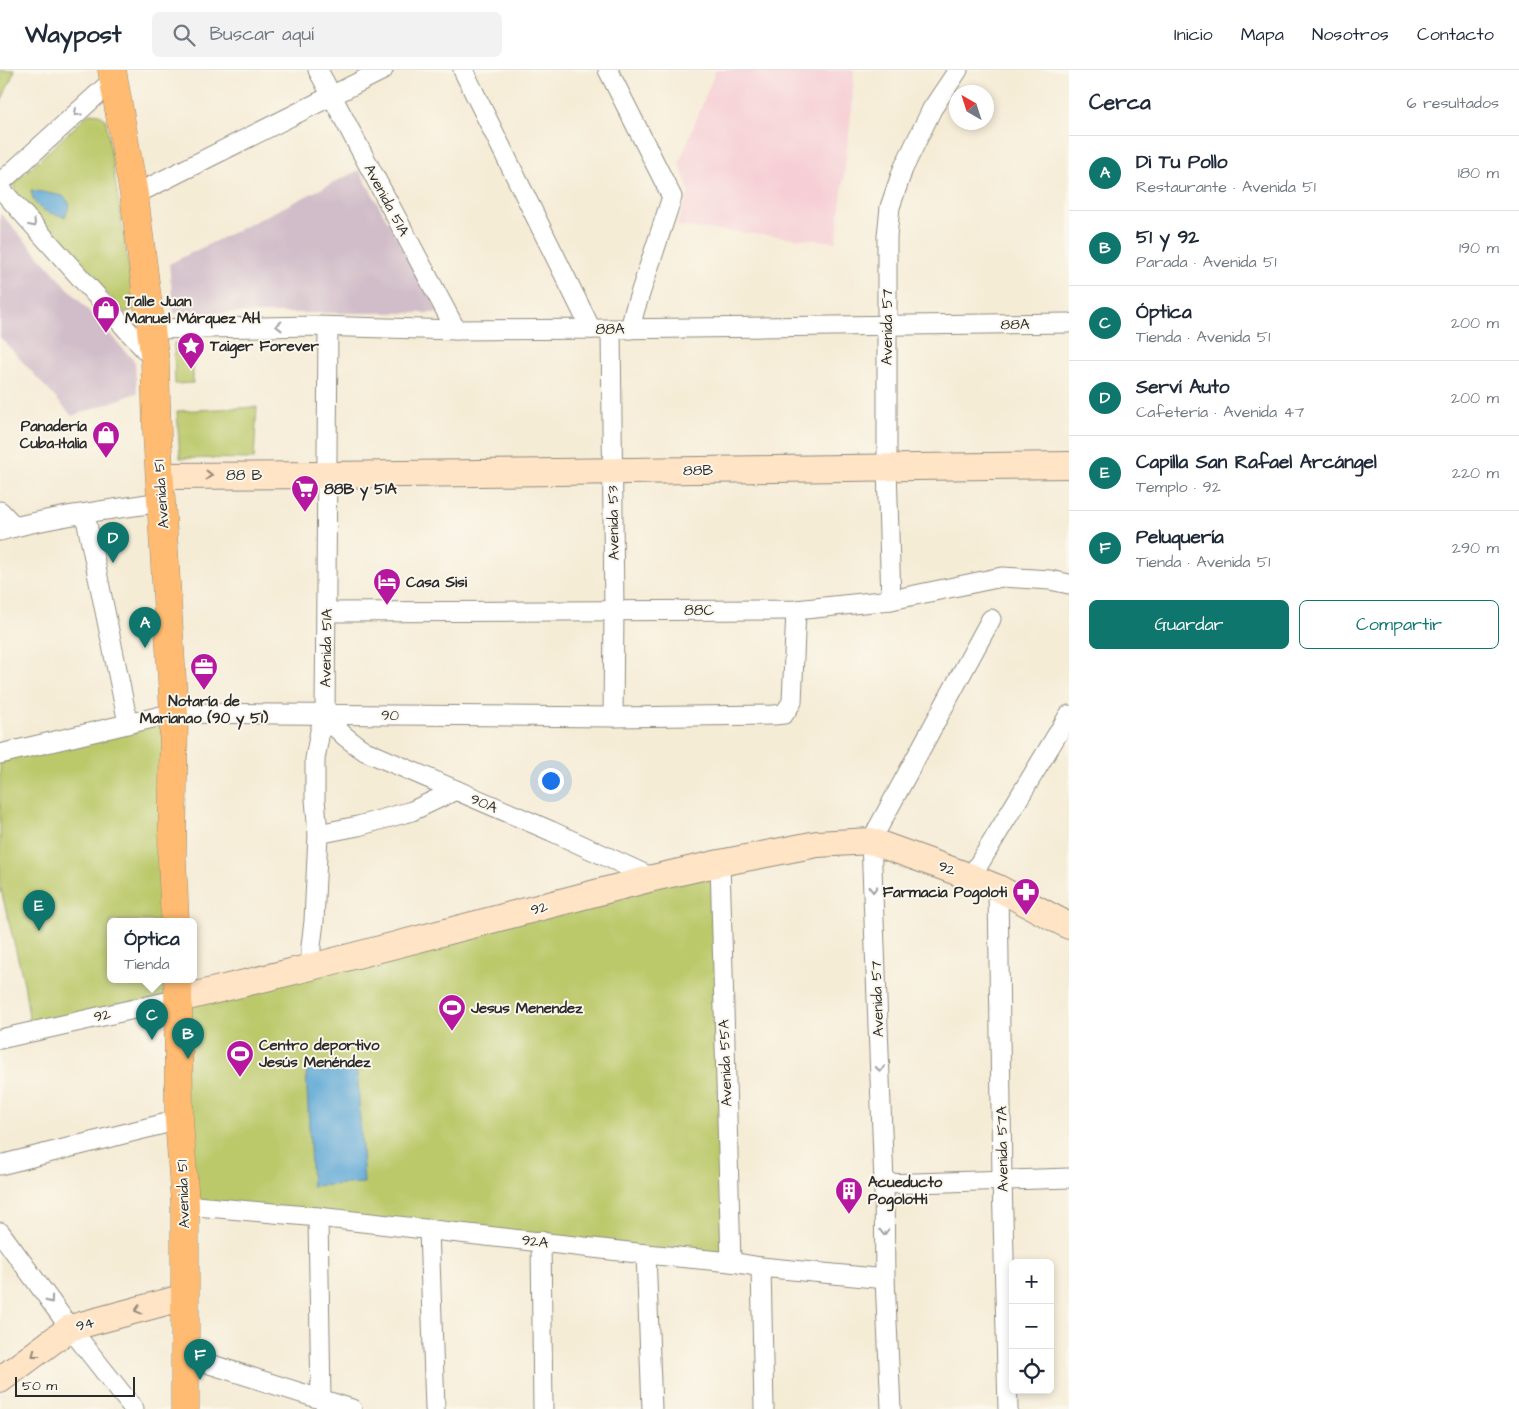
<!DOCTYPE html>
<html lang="es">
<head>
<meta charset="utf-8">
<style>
	:root { --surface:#fff; --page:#f2f2f3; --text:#1f2937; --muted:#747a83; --line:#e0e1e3; --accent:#0f766e }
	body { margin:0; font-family:"Architects Daughter",sans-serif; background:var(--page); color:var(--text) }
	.controls { position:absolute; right:15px; bottom:15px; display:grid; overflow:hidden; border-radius:8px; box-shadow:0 2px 8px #0003 }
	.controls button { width:45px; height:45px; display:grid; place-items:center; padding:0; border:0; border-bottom:1px solid var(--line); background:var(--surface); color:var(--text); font:25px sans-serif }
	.compass { position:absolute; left:949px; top:15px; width:45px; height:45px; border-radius:50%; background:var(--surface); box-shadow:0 2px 8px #0003; rotate:321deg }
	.scale { position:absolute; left:15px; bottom:12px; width:120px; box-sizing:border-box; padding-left:5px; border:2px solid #2b2b2b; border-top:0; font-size:14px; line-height:18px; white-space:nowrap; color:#2b2b2b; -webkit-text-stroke:4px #fbf7ec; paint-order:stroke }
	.you { position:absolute; left:550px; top:710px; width:18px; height:18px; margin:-12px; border:4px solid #fff; border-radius:50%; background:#1a73e8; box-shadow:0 0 0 8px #1a73e833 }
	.badge { display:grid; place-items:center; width:32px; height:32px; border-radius:50%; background:var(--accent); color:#fff; font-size:16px; font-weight:700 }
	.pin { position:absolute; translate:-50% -41px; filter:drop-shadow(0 1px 2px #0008) }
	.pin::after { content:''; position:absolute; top:26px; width:18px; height:15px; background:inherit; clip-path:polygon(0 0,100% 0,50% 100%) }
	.popup { position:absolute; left:107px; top:848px; width:90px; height:65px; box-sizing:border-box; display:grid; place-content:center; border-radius:8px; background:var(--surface); filter:drop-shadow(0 1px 4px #0005); font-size:16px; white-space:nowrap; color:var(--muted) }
	.popup b { font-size:19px; color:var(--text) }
	.popup::after { content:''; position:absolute; left:50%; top:100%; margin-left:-10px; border:10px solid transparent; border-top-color:var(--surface) }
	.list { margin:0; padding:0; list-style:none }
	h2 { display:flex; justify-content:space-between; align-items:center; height:65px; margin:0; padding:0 20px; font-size:21px }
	h2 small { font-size:16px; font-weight:400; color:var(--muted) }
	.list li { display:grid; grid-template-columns:32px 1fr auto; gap:15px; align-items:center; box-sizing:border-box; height:75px; padding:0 20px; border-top:1px solid var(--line) }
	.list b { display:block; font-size:19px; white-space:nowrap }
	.list p { margin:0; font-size:16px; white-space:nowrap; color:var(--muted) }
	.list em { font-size:16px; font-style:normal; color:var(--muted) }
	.actions { display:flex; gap:10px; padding:15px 20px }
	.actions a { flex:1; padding:11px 0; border:1px solid var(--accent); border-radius:8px; text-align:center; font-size:18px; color:var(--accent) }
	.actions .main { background:var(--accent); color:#fff }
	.icon { flex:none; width:28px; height:28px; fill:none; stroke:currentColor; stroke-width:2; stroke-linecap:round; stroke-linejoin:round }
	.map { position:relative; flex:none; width:1069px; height:1339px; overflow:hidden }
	header { display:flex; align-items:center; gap:30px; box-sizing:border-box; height:70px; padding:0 25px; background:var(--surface); border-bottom:1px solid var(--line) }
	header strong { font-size:24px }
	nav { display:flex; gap:28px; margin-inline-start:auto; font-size:18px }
	.search { width:350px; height:45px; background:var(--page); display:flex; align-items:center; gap:12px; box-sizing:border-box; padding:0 18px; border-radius:8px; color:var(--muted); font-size:19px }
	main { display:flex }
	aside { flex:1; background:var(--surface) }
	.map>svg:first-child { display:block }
	.built { fill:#f6cfd6 }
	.industrial { fill:#d1bdc9 }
	.green { fill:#bbc96b; stroke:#737a4b }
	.water { fill:#5da7d5; stroke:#446980 }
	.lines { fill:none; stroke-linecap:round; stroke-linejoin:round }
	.street-casing { stroke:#908c80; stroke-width:21 }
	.secondary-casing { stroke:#908c80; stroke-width:28 }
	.primary-casing { stroke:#908c80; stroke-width:29 }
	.street { stroke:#fff; stroke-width:19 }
	.secondary { stroke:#ffe4c6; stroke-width:26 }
	.primary { stroke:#ffbb71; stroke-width:28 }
	.oneway { stroke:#a0a0a0 }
	.oneway2 { stroke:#958878 }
	.labels { text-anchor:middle; stroke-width:4; stroke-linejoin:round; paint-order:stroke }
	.street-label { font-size:15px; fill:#2b2b2b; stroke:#fbf7ec }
	.poi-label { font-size:15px; font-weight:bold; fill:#2b2b2b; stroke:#fbf7ec; text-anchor:start }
</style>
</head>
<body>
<header>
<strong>Waypost</strong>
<div class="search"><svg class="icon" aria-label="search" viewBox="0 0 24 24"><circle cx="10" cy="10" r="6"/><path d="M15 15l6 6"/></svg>Buscar aquí</div>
<nav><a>Inicio</a><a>Mapa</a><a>Nosotros</a><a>Contacto</a></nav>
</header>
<main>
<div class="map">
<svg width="1069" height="1339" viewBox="0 0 1069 1339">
	<rect width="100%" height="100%" fill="#fbf7ec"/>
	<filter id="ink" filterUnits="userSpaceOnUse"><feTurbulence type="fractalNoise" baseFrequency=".02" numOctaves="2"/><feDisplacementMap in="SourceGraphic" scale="10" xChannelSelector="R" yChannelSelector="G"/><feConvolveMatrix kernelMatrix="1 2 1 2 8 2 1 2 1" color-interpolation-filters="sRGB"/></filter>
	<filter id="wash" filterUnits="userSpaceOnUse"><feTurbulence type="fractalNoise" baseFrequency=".0096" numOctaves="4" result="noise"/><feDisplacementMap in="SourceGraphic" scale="20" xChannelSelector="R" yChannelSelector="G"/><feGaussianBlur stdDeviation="1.12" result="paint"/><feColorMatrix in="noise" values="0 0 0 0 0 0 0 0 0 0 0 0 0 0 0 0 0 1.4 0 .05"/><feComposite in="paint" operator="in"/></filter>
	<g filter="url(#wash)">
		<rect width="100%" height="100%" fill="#f5ecd6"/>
		<path class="built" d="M716 0H854L852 39 836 172 677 156 689 121 679 93Z"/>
		<g class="industrial">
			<path d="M359 100 439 243H174L169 194Z"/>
			<path d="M0 143 135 292 137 323 72 346 1 268H0Z"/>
		</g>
		<g class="green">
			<path d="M0 0H15L0 34Z"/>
			<path d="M90 43 99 44 106 50 135 239 125 243 14 121V113Z"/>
			<path d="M174 273H186V293H193V313L175 314Z"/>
			<path d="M257 337 254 389 180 388 177 341Z"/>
			<path d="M174 643 175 851H111V909H178L179 928 720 793 731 1192 185 1135 179 929 31 961 24 913 0 816V684Z"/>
		</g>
		<g class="water">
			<path d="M31 120 63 126 70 134 65 147C47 142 34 141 31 120Z"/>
			<path d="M357 997 364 1113 312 1116 306 1000Z"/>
		</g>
	</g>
	<g filter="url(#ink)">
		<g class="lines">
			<defs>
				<g id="street">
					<path d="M318 0 456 260"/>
					<path d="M463 0 591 259"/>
					<path d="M608 0 672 127 635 239 630 259"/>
					<path d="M0 113 113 10"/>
					<path d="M0 118 155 291"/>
					<path d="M134 125 383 0"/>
					<path d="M152 259 315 256 456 260 611 259 1069 253"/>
					<path d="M611 259 614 540 613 647"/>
					<path d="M0 441 15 457"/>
					<path d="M85 444 128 653"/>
					<path d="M0 461C53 446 108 440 162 432"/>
					<path d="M891 530 887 398V166L890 137 903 99 932 39 958 0"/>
					<path d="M327 542 796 540 891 530 1002 507 1050 510 1069 514"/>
					<path d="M325 644C338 662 347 669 365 681L551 761 653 808"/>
					<path d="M0 684 174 643 613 647 774 645 784 644 792 632 796 540"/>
					<path d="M318 764 358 756 412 741 456 720"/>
					<path d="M720 793 731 1192"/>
					<path d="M971 807 1069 645"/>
					<path d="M998 818 1002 1109 1008 1339"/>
					<path d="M311 897V876L314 851 318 764 315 729V689L320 661 325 644 328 257"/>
					<path d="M0 969 179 929"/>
					<path d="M0 1095 179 1050"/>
					<path d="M884 1114 1069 1108"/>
					<path d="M185 1135 318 1147 646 1184 731 1192 761 1197 885 1209"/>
					<path d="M318 1147 321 1329"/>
					<path d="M429 1159 435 1339"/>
					<path d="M0 1162 70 1258 134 1339"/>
					<path d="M541 1171 543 1339"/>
					<path d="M646 1184 652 1339"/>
					<path d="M761 1197 764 1339"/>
					<path d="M184 1286 352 1339"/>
					<path d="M891 1339 885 1209 884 1114 871 771 991 549"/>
				</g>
				<g id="secondary">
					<path d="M160 406 327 405 1069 395"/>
					<path d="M179 929 311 897 653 808 720 793 817 774 871 771 971 807 998 818 1069 856"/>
					<path d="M0 1310 70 1258 185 1227"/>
				</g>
				<g id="primary">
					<path d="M112 0 134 125 155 291 157 364 174 643 172 789 175 851"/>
					<path d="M178 909 179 1050 185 1135V1339"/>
				</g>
			</defs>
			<use href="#street" class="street-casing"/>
			<use href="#secondary" class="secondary-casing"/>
			<use href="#primary" class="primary-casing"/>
			<use href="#street" class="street"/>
			<use href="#secondary" class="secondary"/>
			<use href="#primary" class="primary"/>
		</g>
		<defs><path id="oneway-chevron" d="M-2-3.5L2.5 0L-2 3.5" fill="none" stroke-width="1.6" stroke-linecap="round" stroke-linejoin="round" transform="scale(1.25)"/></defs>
		<g class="oneway">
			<use href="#oneway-chevron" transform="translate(77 43) rotate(138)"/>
			<use href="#oneway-chevron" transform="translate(33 154) rotate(48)"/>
			<use href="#oneway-chevron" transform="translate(279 256) rotate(179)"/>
			<use href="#oneway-chevron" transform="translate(873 819) rotate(88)"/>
			<use href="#oneway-chevron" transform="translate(880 999) rotate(88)"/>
			<use href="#oneway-chevron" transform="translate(884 1162) rotate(90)"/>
			<use href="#oneway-chevron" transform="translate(50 1230) rotate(54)"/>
		</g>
		<g class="oneway2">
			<use href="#oneway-chevron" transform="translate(209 405)"/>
			<use href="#oneway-chevron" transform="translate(138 1240) rotate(165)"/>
			<use href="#oneway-chevron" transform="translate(35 1284) rotate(143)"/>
		</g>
	</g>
	<defs>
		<symbol id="shop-pin" viewBox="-11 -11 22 30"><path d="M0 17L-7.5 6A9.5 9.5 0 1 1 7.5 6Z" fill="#b5179e" stroke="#fbf7ec"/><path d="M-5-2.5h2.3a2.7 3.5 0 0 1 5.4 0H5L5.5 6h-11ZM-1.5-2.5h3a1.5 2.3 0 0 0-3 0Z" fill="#fff"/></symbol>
		<symbol id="sight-pin" viewBox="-11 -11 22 30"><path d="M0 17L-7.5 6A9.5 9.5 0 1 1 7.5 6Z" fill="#b5179e" stroke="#fbf7ec"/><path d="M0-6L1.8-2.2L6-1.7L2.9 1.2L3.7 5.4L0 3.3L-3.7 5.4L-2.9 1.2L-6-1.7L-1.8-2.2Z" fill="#fff"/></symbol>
		<symbol id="supermarket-pin" viewBox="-11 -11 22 30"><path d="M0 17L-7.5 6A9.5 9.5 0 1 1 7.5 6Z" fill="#b5179e" stroke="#fbf7ec"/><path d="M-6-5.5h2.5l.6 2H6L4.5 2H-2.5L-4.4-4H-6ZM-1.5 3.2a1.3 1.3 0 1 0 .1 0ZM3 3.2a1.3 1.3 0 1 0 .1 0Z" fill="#fff"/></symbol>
		<symbol id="hotel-pin" viewBox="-11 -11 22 30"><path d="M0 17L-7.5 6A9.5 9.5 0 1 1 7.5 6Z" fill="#b5179e" stroke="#fbf7ec"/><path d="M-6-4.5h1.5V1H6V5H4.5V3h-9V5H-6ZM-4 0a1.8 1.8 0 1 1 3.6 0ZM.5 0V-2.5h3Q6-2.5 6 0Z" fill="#fff"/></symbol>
		<symbol id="office-pin" viewBox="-11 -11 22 30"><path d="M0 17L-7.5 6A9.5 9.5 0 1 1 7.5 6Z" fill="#b5179e" stroke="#fbf7ec"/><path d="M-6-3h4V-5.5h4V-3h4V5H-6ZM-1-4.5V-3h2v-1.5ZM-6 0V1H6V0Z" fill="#fff"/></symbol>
		<symbol id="pharmacy-pin" viewBox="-11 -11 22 30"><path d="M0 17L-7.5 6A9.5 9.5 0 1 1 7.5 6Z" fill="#b5179e" stroke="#fbf7ec"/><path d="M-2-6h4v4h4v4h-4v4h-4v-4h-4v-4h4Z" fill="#fff"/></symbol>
		<symbol id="stadium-pin" viewBox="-11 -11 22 30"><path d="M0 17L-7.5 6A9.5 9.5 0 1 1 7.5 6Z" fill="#b5179e" stroke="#fbf7ec"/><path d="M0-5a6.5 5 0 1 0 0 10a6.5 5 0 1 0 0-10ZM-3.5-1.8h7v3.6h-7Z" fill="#fff"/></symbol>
		<symbol id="building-pin" viewBox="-11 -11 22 30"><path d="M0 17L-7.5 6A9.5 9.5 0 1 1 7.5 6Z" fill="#b5179e" stroke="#fbf7ec"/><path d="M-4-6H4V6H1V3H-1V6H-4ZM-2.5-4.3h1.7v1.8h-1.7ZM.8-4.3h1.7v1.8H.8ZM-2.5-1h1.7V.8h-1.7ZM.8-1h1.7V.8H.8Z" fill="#fff"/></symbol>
	</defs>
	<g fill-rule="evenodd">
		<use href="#shop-pin" x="90" y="224" width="32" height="43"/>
		<use href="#sight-pin" x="175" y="260" width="32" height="43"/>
		<use href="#shop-pin" x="90" y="349" width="32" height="43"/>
		<use href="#supermarket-pin" x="289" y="403" width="32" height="43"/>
		<use href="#hotel-pin" x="371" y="496" width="32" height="43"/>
		<use href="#office-pin" x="188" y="581" width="32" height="43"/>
		<use href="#pharmacy-pin" x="1010" y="806" width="32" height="43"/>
		<use href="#stadium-pin" x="436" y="922" width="32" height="43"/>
		<use href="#stadium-pin" x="224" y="968" width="32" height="43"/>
		<use href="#building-pin" x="833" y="1105" width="32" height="43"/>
	</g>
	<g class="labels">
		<g class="street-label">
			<text transform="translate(387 130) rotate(62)" y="5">Avenida 51A</text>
			<text transform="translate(1015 254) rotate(-1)" y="5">88A</text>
			<text transform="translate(887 257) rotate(-90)" y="5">Avenida 57</text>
			<text x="610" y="264">88A</text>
			<text transform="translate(698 400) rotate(-1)" y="5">88B</text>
			<text x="244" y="410">88 B</text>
			<text transform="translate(161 424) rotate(-94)" y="5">Avenida 51</text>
			<text transform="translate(613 453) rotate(-91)" y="5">Avenida 53</text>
			<text x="699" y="545">88C</text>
			<text transform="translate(326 578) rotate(-89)" y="5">Avenida 51A</text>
			<text transform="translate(390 645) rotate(1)" y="5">90</text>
			<text transform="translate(484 733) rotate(23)" y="5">90A</text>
			<text transform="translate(947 798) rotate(21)" y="5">92</text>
			<text transform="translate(539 838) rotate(-15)" y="5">92</text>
			<text transform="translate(877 929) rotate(-92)" y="5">Avenida 57</text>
			<text transform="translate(102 945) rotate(-12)" y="5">92</text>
			<text transform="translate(725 993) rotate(-92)" y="5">Avenida 55A</text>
			<text transform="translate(1002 1079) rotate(-91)" y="5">Avenida 57A</text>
			<text transform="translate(183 1124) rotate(-92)" y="5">Avenida 51</text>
			<text transform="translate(535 1171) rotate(7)" y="5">92A</text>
			<text transform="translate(85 1254) rotate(-15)" y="5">94</text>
		</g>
		<g class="poi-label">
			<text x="125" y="236">Talle Juan<tspan x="125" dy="17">Manuel Márquez AH</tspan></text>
			<text x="210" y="281">Taiger Forever</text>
			<text x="87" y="361" text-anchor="end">Panadería<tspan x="87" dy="17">Cuba-Italia</tspan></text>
			<text x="324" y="424">88B y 51A</text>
			<text x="406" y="517">Casa Sisi</text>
			<text x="204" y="636" text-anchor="middle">Notaría de<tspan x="204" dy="17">Marianao (90 y 51)</tspan></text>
			<text x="1007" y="827" text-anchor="end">Farmacia Pogoloti</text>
			<text x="471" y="943">Jesus Menendez</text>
			<text x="259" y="980">Centro deportivo<tspan x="259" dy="17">Jesús Menéndez</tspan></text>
			<text x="868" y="1117">Acueducto<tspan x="868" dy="17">Pogolotti</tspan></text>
		</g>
	</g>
</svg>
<div class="controls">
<button>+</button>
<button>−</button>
<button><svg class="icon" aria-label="locate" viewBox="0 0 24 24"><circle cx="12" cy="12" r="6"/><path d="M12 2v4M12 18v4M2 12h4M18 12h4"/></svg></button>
</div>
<svg class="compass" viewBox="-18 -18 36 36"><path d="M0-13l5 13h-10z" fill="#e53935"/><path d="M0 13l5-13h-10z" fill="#747a83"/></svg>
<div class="scale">50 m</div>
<div class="you"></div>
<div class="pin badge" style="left:145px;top:578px">A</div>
<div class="pin badge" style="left:188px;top:989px">B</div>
<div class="pin badge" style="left:152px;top:970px">C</div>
<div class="popup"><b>Óptica</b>Tienda</div>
<div class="pin badge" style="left:113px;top:493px">D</div>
<div class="pin badge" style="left:39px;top:861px">E</div>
<div class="pin badge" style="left:200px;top:1310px">F</div>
</div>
<aside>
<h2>Cerca<small>6 resultados</small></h2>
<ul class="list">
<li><span class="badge">A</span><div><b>Di Tu Pollo</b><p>Restaurante · Avenida 51</p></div><em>180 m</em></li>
<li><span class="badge">B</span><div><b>51 y 92</b><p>Parada · Avenida 51</p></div><em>190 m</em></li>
<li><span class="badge">C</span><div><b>Óptica</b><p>Tienda · Avenida 51</p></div><em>200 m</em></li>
<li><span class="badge">D</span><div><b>Serví Auto</b><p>Cafetería · Avenida 47</p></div><em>200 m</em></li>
<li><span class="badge">E</span><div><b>Capilla San Rafael Arcángel</b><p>Templo · 92</p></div><em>220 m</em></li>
<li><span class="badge">F</span><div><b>Peluquería</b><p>Tienda · Avenida 51</p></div><em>290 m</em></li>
</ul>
<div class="actions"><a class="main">Guardar</a><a>Compartir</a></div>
</aside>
</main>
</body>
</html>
